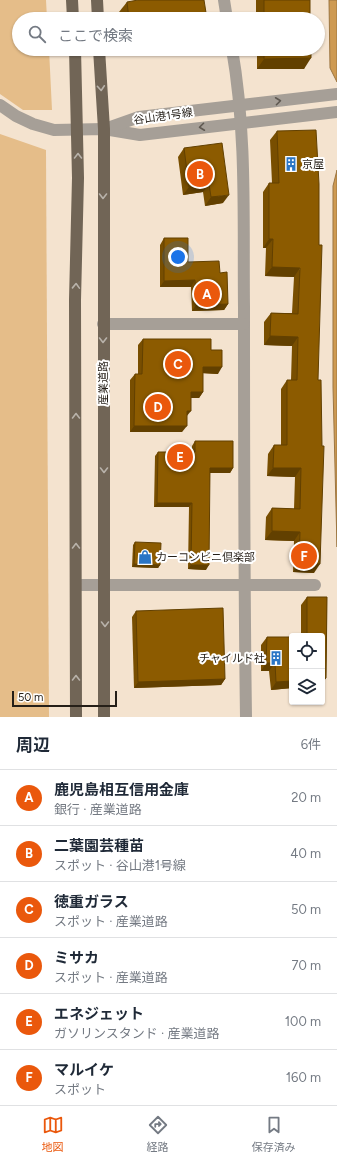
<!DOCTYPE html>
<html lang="ja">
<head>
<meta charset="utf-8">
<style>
	:root { --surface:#fff; --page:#f2f2f3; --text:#1f2937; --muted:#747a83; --line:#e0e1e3; --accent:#ea580c }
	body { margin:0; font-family:Figtree,"Noto Sans JP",sans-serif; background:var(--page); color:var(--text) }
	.controls { position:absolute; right:12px; bottom:12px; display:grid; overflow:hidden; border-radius:4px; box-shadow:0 1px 3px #0004 }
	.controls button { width:36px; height:36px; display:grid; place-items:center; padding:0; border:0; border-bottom:1px solid var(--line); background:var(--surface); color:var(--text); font:20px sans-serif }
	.scale { position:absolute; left:12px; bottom:10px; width:105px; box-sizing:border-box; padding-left:4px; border:2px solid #251f18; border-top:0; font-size:11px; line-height:14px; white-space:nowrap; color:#251f18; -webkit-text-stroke:3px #fff; paint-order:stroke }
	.you { position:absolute; left:178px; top:257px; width:14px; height:14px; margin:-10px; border:3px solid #fff; border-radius:50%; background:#1a73e8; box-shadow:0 0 0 6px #1a73e833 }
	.badge { display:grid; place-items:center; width:26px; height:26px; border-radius:50%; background:var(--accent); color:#fff; font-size:13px; font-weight:700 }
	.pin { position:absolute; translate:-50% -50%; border:2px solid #fff; box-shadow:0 1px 4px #0006 }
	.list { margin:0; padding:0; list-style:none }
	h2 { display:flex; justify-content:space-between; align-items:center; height:52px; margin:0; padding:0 16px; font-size:17px }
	h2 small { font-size:13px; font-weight:400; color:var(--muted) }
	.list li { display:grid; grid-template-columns:26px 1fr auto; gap:12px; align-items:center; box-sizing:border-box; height:56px; padding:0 16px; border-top:1px solid var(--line) }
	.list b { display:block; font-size:15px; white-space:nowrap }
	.list p { margin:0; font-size:13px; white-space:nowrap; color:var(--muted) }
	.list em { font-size:13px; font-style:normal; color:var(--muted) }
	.icon { flex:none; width:22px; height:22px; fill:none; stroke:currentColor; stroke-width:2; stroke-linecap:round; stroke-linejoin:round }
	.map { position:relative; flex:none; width:337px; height:717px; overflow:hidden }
	.search { position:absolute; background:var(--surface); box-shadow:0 1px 3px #0004; left:12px; right:12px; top:12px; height:44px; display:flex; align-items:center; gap:10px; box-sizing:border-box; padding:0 14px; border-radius:22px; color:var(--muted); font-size:15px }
	.sheet { height:388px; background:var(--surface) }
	nav { display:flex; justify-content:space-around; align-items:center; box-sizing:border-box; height:56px; border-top:1px solid var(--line); background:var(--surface); font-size:11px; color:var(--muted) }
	nav a { display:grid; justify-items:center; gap:2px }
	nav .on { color:var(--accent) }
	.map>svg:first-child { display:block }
	.green { fill:#e5bd89 }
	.water { fill:#ce9a52; stroke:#9b7541 }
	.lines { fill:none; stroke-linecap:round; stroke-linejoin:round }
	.minor { stroke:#a69f97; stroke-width:12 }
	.major { stroke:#716556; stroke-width:12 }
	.wall { fill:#784e00 }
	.shaded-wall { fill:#624000 }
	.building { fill:#8c5b00; stroke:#624000 }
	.oneway { stroke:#b8b2aa }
	.oneway2 { stroke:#5f5951 }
	.labels { text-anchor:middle; stroke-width:4; stroke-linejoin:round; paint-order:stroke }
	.street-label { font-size:11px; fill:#251f18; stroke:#fff }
	.poi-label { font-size:11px; fill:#251f18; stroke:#fff; text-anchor:start }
</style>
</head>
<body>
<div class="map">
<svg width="337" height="717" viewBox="0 0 337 717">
	<rect width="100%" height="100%" fill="#f4e3cf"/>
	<g class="green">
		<path d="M0 0H46L47 19H19V49H49L52 110H23L0 94Z"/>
		<path d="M0 134 46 150 49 717H0Z"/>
	</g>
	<g class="water">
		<path d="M329 0H337V82L330 68Z"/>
		<path d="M337 170V547L333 387V186Z"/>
	</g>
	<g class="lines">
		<g class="minor">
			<path d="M224 0 227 19"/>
			<path d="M232 49C247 134 243 221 244 307 244 444 244 580 246 717"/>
			<path d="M0 105 16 116 33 124 54 130 104 129 140 135 337 112"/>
			<path d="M105 129 139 117 337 94"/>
			<path d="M103 324H244"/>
			<path d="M77 585H315"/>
		</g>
		<g class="major">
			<path d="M72 0 73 19"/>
			<path d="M97 0 98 19"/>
			<path d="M75 49 78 178 75 300 76 717"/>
			<path d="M99 49 104 129V717"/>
		</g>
	</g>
	<g class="wall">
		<rect x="256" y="0" width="54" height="19"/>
		<path d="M127 2 207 19H120L119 12Z"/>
		<path d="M257 49H311L304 69H257Z"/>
		<path d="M277 131 318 380 314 573 293 572 294 541 265 540 266 517 272 508 294 509 295 477 267 476 268 454 274 445H281V389L287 380H291L292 346 264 345V322L271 313H292L294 277 265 276 266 248H263V192L269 183H272L270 140Z"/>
		<path d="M184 148 223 203 205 206 203 192 183 195 178 157Z"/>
		<path d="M164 238 188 262 220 273 228 304 224 310 192 311 191 287H160V245Z"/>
		<path d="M143 339 211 350 218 374 203 373V392L199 398H191L182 432H130V380L135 374H138V345Z"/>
		<path d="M195 441 233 468 230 473H210L206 570 188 569 189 507H154L155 456 158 452H192V446Z"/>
		<path d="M135 542 160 565 158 568 132 567 133 545Z"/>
		<path d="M307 597H327L326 678 322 684V636H301V605Z"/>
		<path d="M136 611 225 679 221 685 134 688 132 617Z"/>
		<path d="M267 637 292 688 271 690 269 671H261V645Z"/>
	</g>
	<g class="shaded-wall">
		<path d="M311 58 304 69H257L264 59Z"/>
		<path d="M209 184 203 192 183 195 189 187Z"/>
		<path d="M229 195 223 203 205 206 211 197Z"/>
		<path d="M269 239H273L266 248H263Z"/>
		<path d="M272 267 300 268 294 277 265 276Z"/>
		<path d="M195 280 191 287H160L164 281Z"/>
		<path d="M228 304 224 310 192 311 196 305Z"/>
		<path d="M270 336 298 337 292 346 264 345Z"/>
		<path d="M203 367H222L218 374 199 373Z"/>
		<path d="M191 392H203L199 398H186Z"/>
		<path d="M187 411H191L186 417Z"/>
		<path d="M134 426H187L182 432H130Z"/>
		<path d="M210 468H233L230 473H207Z"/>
		<path d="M273 468H301L295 477 267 476Z"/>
		<path d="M157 503H192L189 507H154Z"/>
		<path d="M272 531 300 532 294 541 265 540Z"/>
		<path d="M299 563 320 564 314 573 293 572Z"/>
		<path d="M134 564 160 565 158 568 132 567Z"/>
		<path d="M191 565H209L206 570 188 569Z"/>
		<path d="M266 663H275L269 671H261Z"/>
		<path d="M326 678 322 684V679Z"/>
		<path d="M225 679 221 685 134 688 138 682Z"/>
		<path d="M292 681V688L271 690 276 682Z"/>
	</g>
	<g class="building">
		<path d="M138 0H204L207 19H129L127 2Z"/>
		<rect x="264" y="0" width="46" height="19"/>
		<path d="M264 49H311V58L264 59Z"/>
		<path d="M316 130 319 184V245H322L318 380H321L322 446H324L320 564 299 563 300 532 272 531V508L300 509 301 468H273L274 445H287V380H297L298 337 270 336 271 313 298 314 300 268 272 267 273 239H269V183H279L277 131Z"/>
		<path d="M222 143 229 195 211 197 209 184 189 187 184 148Z"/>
		<path d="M164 238H188V262L219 261 220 273 227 272 228 304 196 305 195 280 164 281Z"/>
		<path d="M143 339H211V350H222V367H203V392H191V411H187V426H134L135 374H142Z"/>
		<path d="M195 441H233V468H210L209 565H191L192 503H157L158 452H195Z"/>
		<path d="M135 542 161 543 160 565 134 564Z"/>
		<path d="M307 597H327L326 678 322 679V636H307Z"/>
		<path d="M223 608 225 679 138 682 136 611Z"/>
		<path d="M267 637H292V681L276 682 275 663H266Z"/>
	</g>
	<defs><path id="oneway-chevron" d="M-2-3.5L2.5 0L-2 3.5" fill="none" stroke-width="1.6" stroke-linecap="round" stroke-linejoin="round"/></defs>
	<g class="oneway">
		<use href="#oneway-chevron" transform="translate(101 88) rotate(86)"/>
		<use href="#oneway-chevron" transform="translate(78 156) rotate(-90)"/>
		<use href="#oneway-chevron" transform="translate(103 196) rotate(90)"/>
		<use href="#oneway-chevron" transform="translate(76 286) rotate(-88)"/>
		<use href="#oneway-chevron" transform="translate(103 340) rotate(90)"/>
		<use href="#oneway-chevron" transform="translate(76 416) rotate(-90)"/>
		<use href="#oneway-chevron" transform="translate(104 470) rotate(90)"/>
		<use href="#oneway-chevron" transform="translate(76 546) rotate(-90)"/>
		<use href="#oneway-chevron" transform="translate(105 624) rotate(90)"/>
		<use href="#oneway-chevron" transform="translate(76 678) rotate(-90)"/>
	</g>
	<g class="oneway2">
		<use href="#oneway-chevron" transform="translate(278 101) rotate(-7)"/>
		<use href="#oneway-chevron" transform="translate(202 127) rotate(173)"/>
	</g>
	<defs>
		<symbol id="building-bare" viewBox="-9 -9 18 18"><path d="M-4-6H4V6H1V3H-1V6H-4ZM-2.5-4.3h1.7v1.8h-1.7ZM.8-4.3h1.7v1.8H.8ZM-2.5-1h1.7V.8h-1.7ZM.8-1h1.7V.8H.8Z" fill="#2a75c5" stroke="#fff" stroke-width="2.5" paint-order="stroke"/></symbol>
		<symbol id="shop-bare" viewBox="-9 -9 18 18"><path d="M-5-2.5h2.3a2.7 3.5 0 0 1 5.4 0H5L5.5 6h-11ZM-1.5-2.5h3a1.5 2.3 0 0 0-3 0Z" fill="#2a75c5" stroke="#fff" stroke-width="2.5" paint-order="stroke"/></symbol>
	</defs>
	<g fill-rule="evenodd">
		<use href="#building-bare" x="281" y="154" width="20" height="20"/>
		<use href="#shop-bare" x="135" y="547" width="20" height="20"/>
		<use href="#building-bare" x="266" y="648" width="20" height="20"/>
	</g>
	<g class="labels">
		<g class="street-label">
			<text transform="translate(163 116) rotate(-8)" y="4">谷山港1号線</text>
			<text transform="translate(103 383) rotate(-90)" y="4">産業道路</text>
		</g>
		<g class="poi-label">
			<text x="302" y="168">京屋</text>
			<text x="156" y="561">カーコンビニ倶楽部</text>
			<text x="265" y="662" text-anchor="end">チャイルド社</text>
		</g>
	</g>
</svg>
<div class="controls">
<button><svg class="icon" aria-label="locate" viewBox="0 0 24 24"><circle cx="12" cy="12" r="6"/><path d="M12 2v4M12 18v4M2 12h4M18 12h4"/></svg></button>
<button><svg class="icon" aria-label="layers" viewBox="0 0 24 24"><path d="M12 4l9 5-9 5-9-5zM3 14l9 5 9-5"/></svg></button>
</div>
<div class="scale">50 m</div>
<div class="you"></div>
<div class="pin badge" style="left:207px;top:294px">A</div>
<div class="pin badge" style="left:200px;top:174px">B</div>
<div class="pin badge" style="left:178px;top:364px">C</div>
<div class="pin badge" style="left:158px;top:407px">D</div>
<div class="pin badge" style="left:180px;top:457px">E</div>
<div class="pin badge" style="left:304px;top:556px">F</div>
<div class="search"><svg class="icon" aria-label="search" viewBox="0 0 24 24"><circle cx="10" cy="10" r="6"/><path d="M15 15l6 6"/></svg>ここで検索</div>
</div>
<section class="sheet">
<h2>周辺<small>6件</small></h2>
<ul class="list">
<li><span class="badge">A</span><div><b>鹿児島相互信用金庫</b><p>銀行 · 産業道路</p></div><em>20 m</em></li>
<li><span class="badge">B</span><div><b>二葉園芸種苗</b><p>スポット · 谷山港1号線</p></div><em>40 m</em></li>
<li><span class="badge">C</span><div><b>徳重ガラス</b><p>スポット · 産業道路</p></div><em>50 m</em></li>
<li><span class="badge">D</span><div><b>ミサカ</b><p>スポット · 産業道路</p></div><em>70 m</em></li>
<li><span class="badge">E</span><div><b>エネジェット</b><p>ガソリンスタンド · 産業道路</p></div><em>100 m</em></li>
<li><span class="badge">F</span><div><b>マルイケ</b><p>スポット</p></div><em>160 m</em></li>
</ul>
</section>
<nav>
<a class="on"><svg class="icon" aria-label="map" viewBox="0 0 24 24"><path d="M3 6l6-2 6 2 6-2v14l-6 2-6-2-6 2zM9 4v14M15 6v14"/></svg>地図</a>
<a><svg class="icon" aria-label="directions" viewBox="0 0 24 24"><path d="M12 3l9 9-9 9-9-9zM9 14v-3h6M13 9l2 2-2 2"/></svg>経路</a>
<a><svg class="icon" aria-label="saved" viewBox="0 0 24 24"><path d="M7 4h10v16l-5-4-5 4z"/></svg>保存済み</a>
</nav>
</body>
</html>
